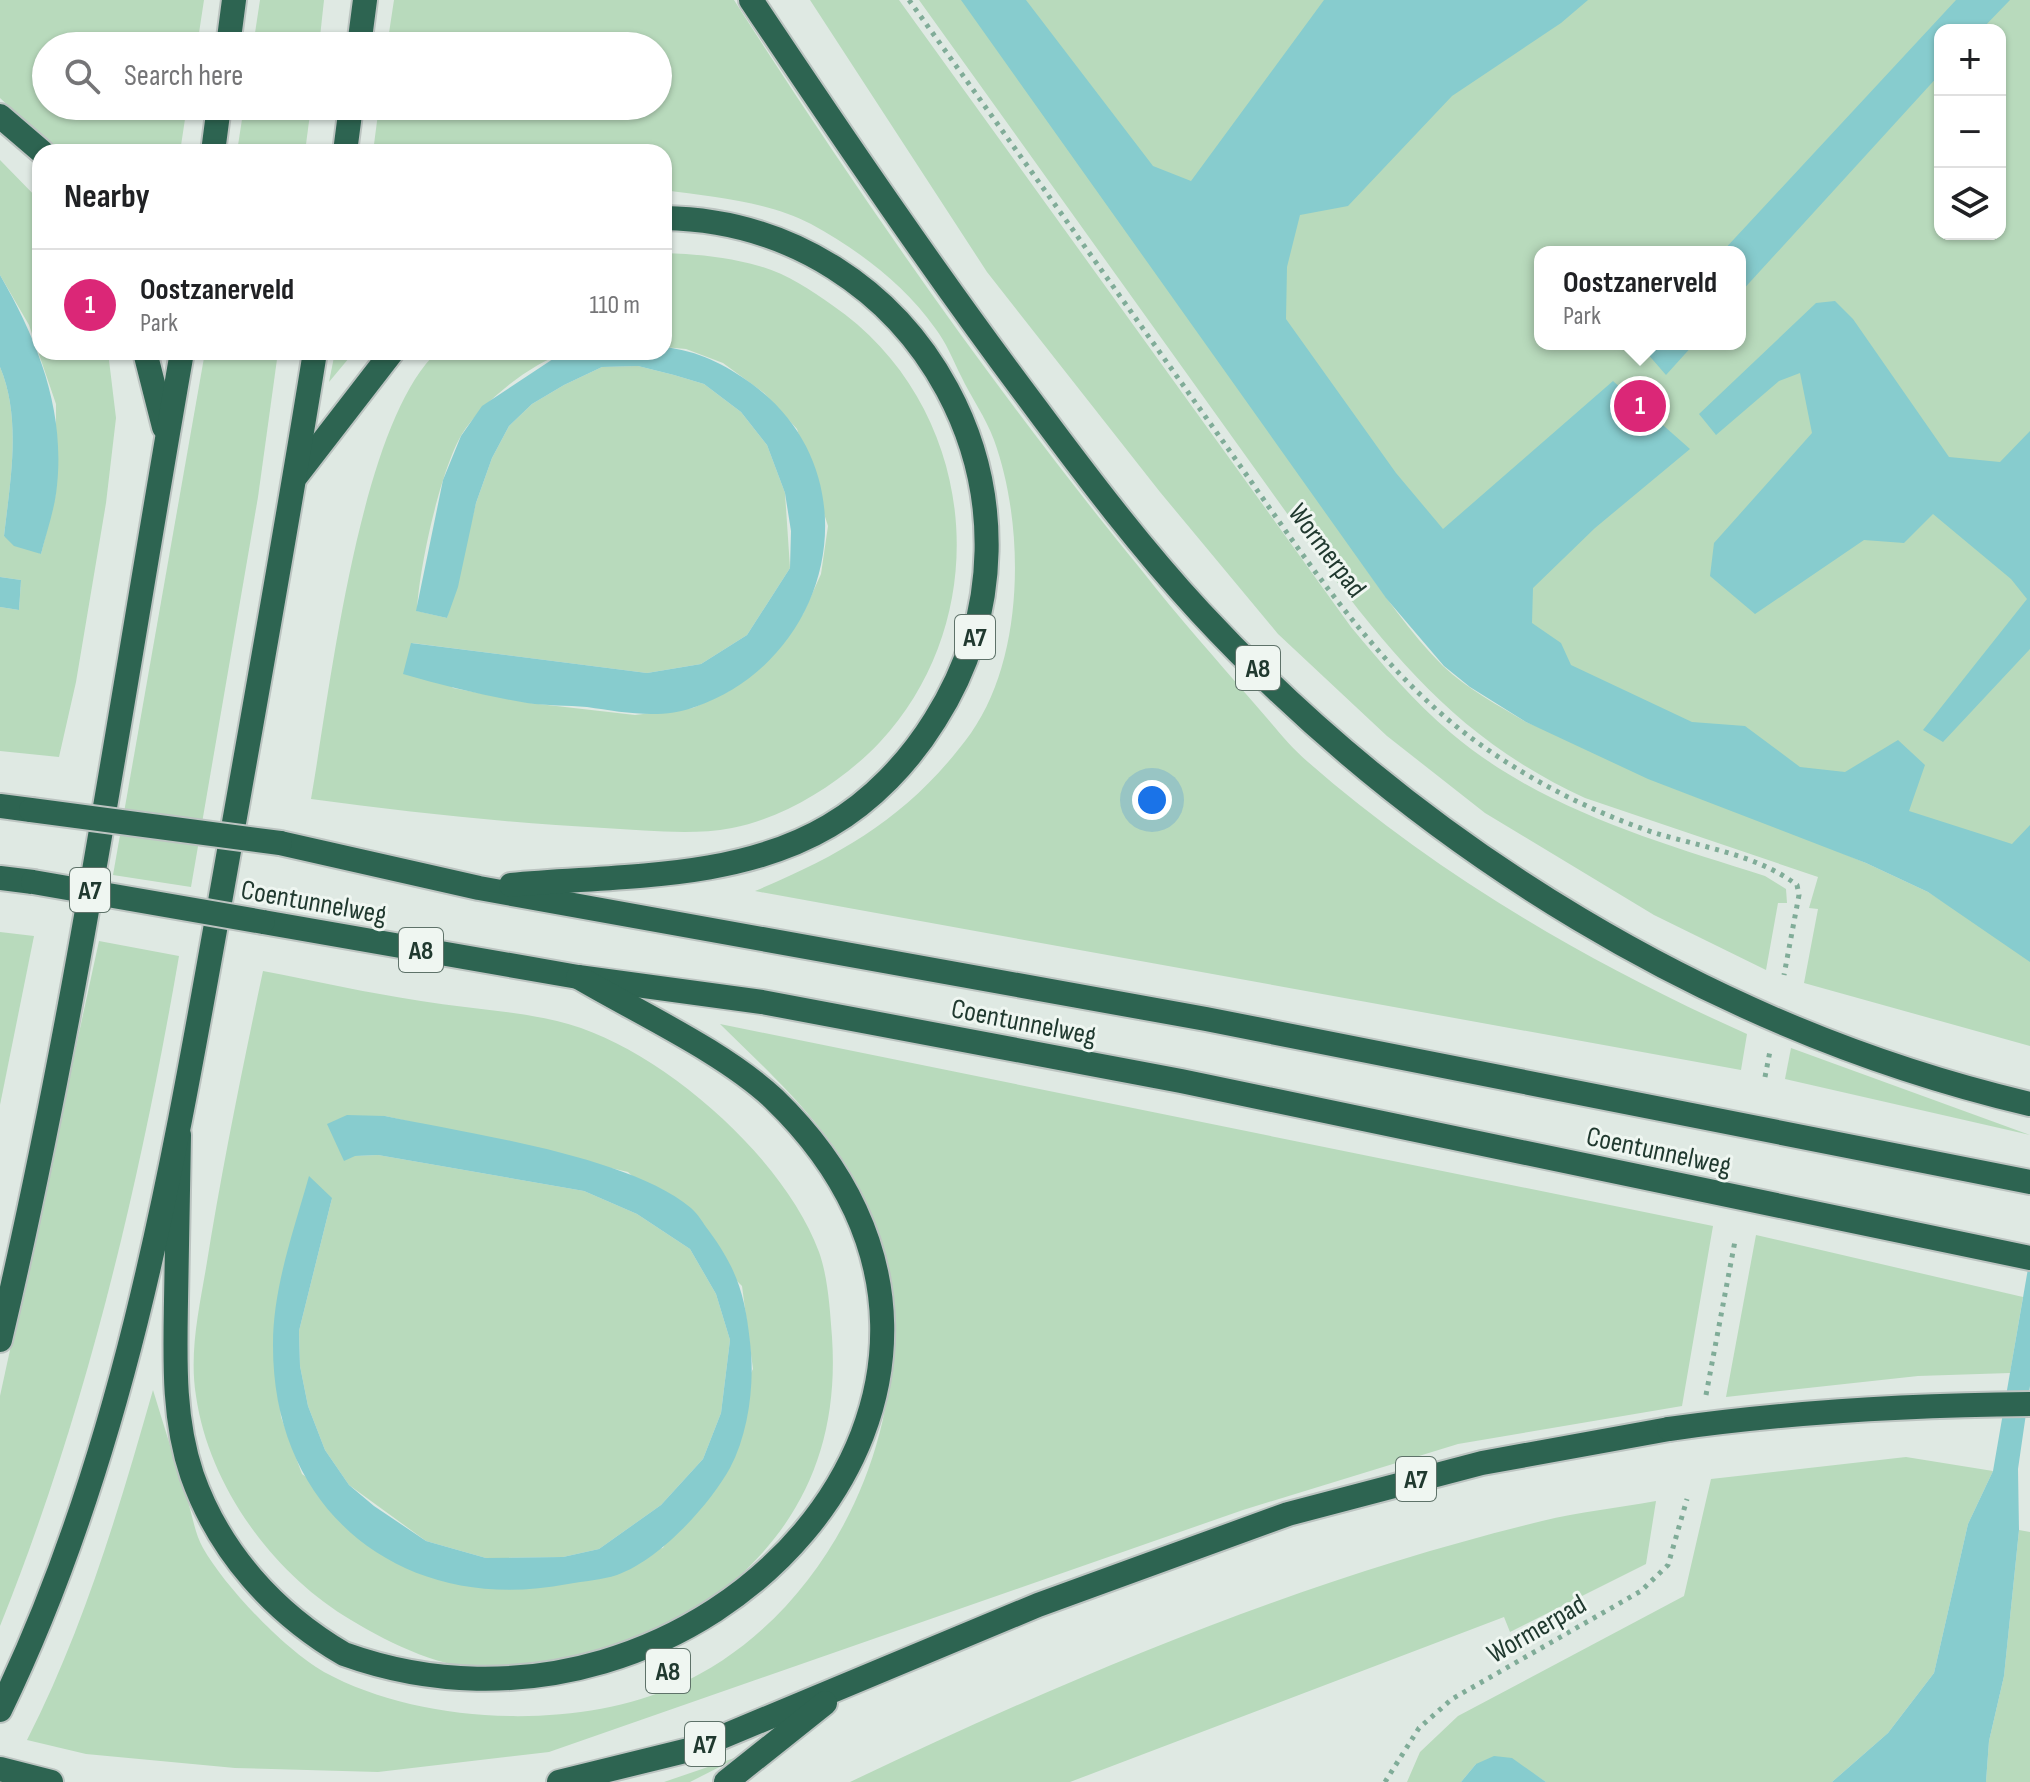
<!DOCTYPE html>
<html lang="en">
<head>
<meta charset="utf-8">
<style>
	:root { --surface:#fff; --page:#f2f2f2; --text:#202124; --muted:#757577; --line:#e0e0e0; --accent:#db2777 }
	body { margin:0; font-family:"Sofia Sans Condensed",sans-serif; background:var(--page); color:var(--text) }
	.controls { position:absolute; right:24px; top:24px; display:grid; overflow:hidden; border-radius:16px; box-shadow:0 2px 6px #0004 }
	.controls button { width:72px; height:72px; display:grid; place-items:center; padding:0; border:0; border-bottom:2px solid var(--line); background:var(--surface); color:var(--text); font:40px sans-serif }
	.you { position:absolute; left:1152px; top:800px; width:28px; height:28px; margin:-20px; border:6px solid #fff; border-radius:50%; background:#1a73e8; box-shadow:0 0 0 12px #1a73e833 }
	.badge { display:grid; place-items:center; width:52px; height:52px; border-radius:50%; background:var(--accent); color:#fff; font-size:26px; font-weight:700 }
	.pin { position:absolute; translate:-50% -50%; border:4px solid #fff; box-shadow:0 2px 8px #0006 }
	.popup { position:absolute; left:1534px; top:246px; width:212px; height:104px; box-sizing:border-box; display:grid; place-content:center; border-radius:16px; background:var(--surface); filter:drop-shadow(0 2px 6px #0005); font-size:26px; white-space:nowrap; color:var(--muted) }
	.popup b { font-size:30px; color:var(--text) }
	.popup::after { content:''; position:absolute; left:50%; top:100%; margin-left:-16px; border:16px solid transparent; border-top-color:var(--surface) }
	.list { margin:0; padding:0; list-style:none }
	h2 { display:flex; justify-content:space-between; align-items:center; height:104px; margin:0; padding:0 32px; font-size:34px }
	h2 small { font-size:26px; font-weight:400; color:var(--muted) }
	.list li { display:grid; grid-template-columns:52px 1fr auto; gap:24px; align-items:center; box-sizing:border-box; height:112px; padding:0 32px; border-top:2px solid var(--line) }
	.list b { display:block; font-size:30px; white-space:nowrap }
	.list p { margin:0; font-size:26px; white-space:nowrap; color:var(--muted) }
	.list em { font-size:26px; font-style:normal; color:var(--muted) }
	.icon { flex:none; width:44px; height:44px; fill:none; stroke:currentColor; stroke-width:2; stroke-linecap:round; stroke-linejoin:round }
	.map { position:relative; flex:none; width:2030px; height:1782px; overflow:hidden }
	.search { position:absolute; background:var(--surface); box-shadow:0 2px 6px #0004; left:32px; top:32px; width:640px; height:88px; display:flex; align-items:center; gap:20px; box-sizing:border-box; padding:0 28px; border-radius:44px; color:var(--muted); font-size:30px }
	.panel { position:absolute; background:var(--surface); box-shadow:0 2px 6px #0004; left:32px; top:144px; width:640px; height:216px; border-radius:24px }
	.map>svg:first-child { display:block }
	.green { fill:#b8dabc; fill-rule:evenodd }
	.water { fill:#87ccce }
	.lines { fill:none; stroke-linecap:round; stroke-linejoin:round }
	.highway-casing { stroke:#bcc4c1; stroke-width:28 }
	.path { stroke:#80ac98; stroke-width:5; stroke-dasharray:4 6; stroke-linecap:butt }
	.highway { stroke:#2d6451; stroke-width:24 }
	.highway-bridge-casing { stroke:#bcc4c1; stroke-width:28; stroke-linecap:butt }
	.highway-bridge { stroke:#2d6451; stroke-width:24 }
	.labels { text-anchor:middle; stroke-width:6; stroke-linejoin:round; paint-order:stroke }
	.shield { fill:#eff6f1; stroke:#5e7269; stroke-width:2 }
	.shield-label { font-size:26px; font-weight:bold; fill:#20392f }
	.street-label { font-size:28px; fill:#20392f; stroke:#eff6f1 }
</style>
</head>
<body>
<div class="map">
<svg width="2030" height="1782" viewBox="0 0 2030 1782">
	<rect width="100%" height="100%" fill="#dfe9e3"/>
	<g class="green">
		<path d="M0 0H204L197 46H46V106H187L180 152H58L0 98Z"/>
		<path d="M260 0H324L319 46H253Z"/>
		<path d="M394 0H734C860 197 995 391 1143 572 1178 617 1216 659 1253 702 1271 722 1288 745 1308 762 1437 875 1592 965 1747 1034L1741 1070 755 891C846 853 912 814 971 733 1025 657 1025 525 994 440 986 418 971 397 961 376 953 360 946 342 935 328 904 284 857 249 811 224 768 201 712 197 664 190V152H373L379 106H658V46H387Z"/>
		<path d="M810 0H899L1351 627C1382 664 1414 702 1451 733 1541 809 1655 841 1765 876L1786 889 1787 903H1778L1766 970 1654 915 1485 813 1387 736 1278 634 1160 492 987 272Z"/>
		<path d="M919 0H2030V1046L1804 983 1818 909 1809 908 1818 877 1585 798C1466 743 1402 668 1324 565ZM1940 30H2000V234H1940ZM1540 252H1740V344H1540ZM1355 553 1932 889 1961 913 1928 892 1866 863 1526 722C1498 705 1467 689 1443 666 1410 633 1382 592 1355 553Z"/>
		<path d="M244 106H311L305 152H237Z"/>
		<path d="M0 160 40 201V352H108L116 418 106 503 76 682 59 757 0 751V607L19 610 21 580 0 577V367C22 419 10 482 4 536L41 554 56 493V404L29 325 0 275Z"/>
		<path d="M664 253C696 254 728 257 759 266 785 273 811 290 832 305 977 404 999 614 880 742 842 782 787 817 732 828 690 836 647 830 604 828 506 823 409 812 311 799 330 691 359 425 437 352H567C531 363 482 402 462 434 440 471 419 568 417 611L447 618 476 503 492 458 509 426 532 404 564 385 602 367 638 366 674 375 704 384 741 412 767 445 785 493 790 568 747 635 701 664 647 673 412 643 453 688 530 703 635 715 693 708 729 691 803 614 821 574 828 526 797 429 764 393 723 363 686 349 664 347Z"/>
		<path d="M205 352H278L258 497 191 887 113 875Z"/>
		<path d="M335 352H354L329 382Z"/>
		<path d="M0 932 34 936 0 1105Z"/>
		<path d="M99 941 179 956C140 1183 86 1412 0 1626V1396Z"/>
		<path d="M263 971C315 981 368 993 421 1001 473 1010 531 1011 581 1028 672 1060 785 1160 819 1252 828 1277 830 1310 832 1337 840 1456 793 1544 695 1611 681 1620 666 1634 651 1641 630 1651 600 1651 577 1655 553 1660 527 1668 503 1669 448 1672 396 1647 351 1620 273 1574 209 1486 196 1396 189 1353 199 1309 206 1268 222 1168 242 1070 263 971ZM385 1116 628 1172 742 1286 753 1369 663 1548 456 1584 302 1474 281 1417 273 1342 332 1198 299 1331 300 1366 308 1406 325 1450 349 1485 426 1541 486 1558 563 1557 599 1549 661 1505 703 1459 721 1413 730 1340 716 1294 690 1249 637 1214 584 1191 378 1155 355 1156Z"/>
		<path d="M720 1024 1713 1226 1682 1406 1458 1444 1243 1510 549 1752 378 1772 235 1768 86 1754 27 1740C84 1628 119 1509 153 1390 164 1426 175 1462 187 1498 192 1514 195 1534 203 1548 225 1587 285 1650 324 1672 421 1725 575 1731 676 1686 855 1606 948 1360 857 1184 824 1122 770 1073 720 1024Z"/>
		<path d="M1791 1048 2030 1135 1785 1079Z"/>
		<path d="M1756 1235 2023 1297 2010 1373 1918 1376 1726 1397Z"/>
		<path d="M1906 1457 1993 1471 1968 1524 1934 1673 1888 1733 1832 1782H1546L1534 1774 1476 1764 1461 1782H1407L1420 1752 1458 1716 1684 1596 1711 1479Z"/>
		<path d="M1656 1501 1646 1564 1510 1632 1504 1617 1070 1782H850C1073 1676 1302 1579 1542 1521 1579 1512 1618 1508 1656 1501Z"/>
		<path d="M2019 1530 2030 1532V1782H1986L1989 1741 2004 1676Z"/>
		<path d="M743 1755 690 1782H664Z"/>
	</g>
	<g class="water">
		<path d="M961 0H1026L1153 166 1191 181 1324 0H1588L1561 23 1452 96 1348 206 1300 215 1287 267 1286 319 1396 473 1443 529 1613 381 1690 449 1595 528 1533 588 1532 623 1561 643 1571 665 1692 722 1745 726 1800 767 1845 772 1898 740 1925 765 1909 811 2012 844 2030 825V962L1928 892 1866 863 1648 779 1526 722 1470 687 1444 666 1386 598Z"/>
		<path d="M1956 0H2010L1981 30H1940V74L1740 293V252H1722Z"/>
		<path d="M0 275C39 343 67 414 56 494 53 514 46 534 41 554L14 546 4 536C10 482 22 419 0 367Z"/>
		<path d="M1835 301 1853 319 1949 457 2000 462 2030 431V649L1943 742 1923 730 2027 599 2011 579 1933 514 1904 543 1864 540 1755 614 1710 576 1714 543 1812 433 1800 373 1779 381 1716 435 1699 414 1816 303Z"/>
		<path d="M1639 344H1694L1666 375Z"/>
		<path d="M664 347C699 351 724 364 752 384 875 474 834 659 695 707 660 720 622 712 587 707 567 705 547 706 527 703 485 696 444 686 403 674L411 643 647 673 701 664 747 635 790 568 791 531 785 493 767 445 741 412 704 384 674 375 638 366 602 367 564 385 532 404 509 426 492 458 476 503 458 587 447 618 416 611 443 480 461 436 482 406 562 353 664 352Z"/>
		<path d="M0 577 21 580 19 610 0 607Z"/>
		<path d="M347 1115 385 1116C469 1134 627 1155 691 1208 698 1214 703 1223 709 1231 737 1269 745 1295 750 1342 755 1382 749 1432 730 1468 709 1506 659 1560 617 1575 602 1580 584 1581 568 1584 404 1616 272 1513 273 1344 273 1287 294 1230 309 1176L332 1198 299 1331 300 1366 308 1406 325 1450 349 1485 374 1506 426 1541 486 1558 563 1557 599 1549 661 1505 703 1459 721 1413 730 1340 716 1294 690 1249 637 1214 584 1191 378 1155 355 1156 344 1161 327 1124Z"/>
		<path d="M2030 1257V1386L2018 1469 2019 1530 2004 1676 1989 1741 1986 1782H1832L1888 1733 1934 1673 1968 1524 1993 1471Z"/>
		<path d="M1494 1756 1512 1758 1546 1782H1461L1476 1764Z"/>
	</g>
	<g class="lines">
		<defs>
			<g id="highway">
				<path d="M751 0C843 138 936 275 1036 408 1088 478 1141 548 1200 612 1420 849 1715 1030 2030 1104"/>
				<path d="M228 46 234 0"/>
				<path d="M359 46 365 0"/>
				<path d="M0 116 42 152"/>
				<path d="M213 152 219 106"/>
				<path d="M345 152 351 106"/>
				<path d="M145 352 164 427"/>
				<path d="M297 475 392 352"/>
				<path d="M0 806 31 810"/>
				<path d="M280 843 479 888 1206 1019 2030 1182"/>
				<path d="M0 878 33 882"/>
				<path d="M511 885C617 875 736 881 829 826 872 801 909 762 935 720 1072 504 921 222 664 218"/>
				<path d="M263 922 578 977 762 1002 1181 1081 2030 1258"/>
				<path d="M179 1135C178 1191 177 1246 176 1301 175 1360 173 1419 192 1475 219 1552 274 1613 344 1654 700 1782 1071 1386 774 1099 724 1052 639 1013 578 977"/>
				<path d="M0 1340C77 1014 124 682 182 352"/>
				<path d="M0 1710C121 1461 170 1183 218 913 251 726 285 539 315 352"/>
				<path d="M0 1769 51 1782"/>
				<path d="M559 1782 693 1749 1038 1605 1288 1514 1482 1463 1669 1429"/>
				<path d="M726 1782 825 1703"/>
			</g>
		</defs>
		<use href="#highway" class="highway-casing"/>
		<g class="path">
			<path d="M909 0C1012 144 1115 289 1217 433 1292 538 1370 664 1474 740 1529 780 1588 810 1652 832 1700 847 1756 854 1797 885L1799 895 1784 975"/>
			<path d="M1765 1077 1770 1051"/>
			<path d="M1706 1395 1735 1241"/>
			<path d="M1385 1782 1419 1728 1452 1699 1641 1591 1668 1565 1687 1499"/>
		</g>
		<use href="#highway" class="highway"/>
		<defs>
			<g id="highway-bridge">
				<path d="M31 810 280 843"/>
				<path d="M33 882 263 922"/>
				<path d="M1669 1429C1789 1412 1909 1405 2030 1404"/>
			</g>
		</defs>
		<use href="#highway-bridge" class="highway-bridge-casing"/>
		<use href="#highway-bridge" class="highway-bridge"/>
	</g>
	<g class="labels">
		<g class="shield">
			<rect x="955" y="615" width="40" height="44" rx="6"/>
			<rect x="1236" y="646" width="44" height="44" rx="6"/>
			<rect x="70" y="868" width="40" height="44" rx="6"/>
			<rect x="399" y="928" width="44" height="44" rx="6"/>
			<rect x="1396" y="1457" width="40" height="44" rx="6"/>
			<rect x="646" y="1649" width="44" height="44" rx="6"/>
			<rect x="685" y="1722" width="40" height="44" rx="6"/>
		</g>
		<g class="shield-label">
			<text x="975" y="646">A7</text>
			<text x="1258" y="677">A8</text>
			<text x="90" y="899">A7</text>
			<text x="421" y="959">A8</text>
			<text x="1416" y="1488">A7</text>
			<text x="668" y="1680">A8</text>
			<text x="705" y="1753">A7</text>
		</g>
		<g class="street-label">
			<text transform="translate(1328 550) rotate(53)" y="10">Wormerpad</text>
			<text transform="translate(314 901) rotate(10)" y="10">Coentunnelweg</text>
			<text transform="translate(1024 1021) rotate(11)" y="10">Coentunnelweg</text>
			<text transform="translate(1659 1150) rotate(12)" y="10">Coentunnelweg</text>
			<text transform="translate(1536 1628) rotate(-30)" y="10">Wormerpad</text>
		</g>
	</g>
</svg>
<div class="controls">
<button>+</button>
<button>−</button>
<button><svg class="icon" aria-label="layers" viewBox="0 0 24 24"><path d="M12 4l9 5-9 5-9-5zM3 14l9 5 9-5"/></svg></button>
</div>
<div class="you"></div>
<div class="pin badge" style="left:1640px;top:406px">1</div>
<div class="popup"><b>Oostzanerveld</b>Park</div>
<div class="search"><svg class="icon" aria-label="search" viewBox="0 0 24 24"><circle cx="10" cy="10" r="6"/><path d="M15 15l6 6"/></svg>Search here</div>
<section class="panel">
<h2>Nearby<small></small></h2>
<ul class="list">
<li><span class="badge">1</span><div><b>Oostzanerveld</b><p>Park</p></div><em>110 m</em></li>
</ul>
</section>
</div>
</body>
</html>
